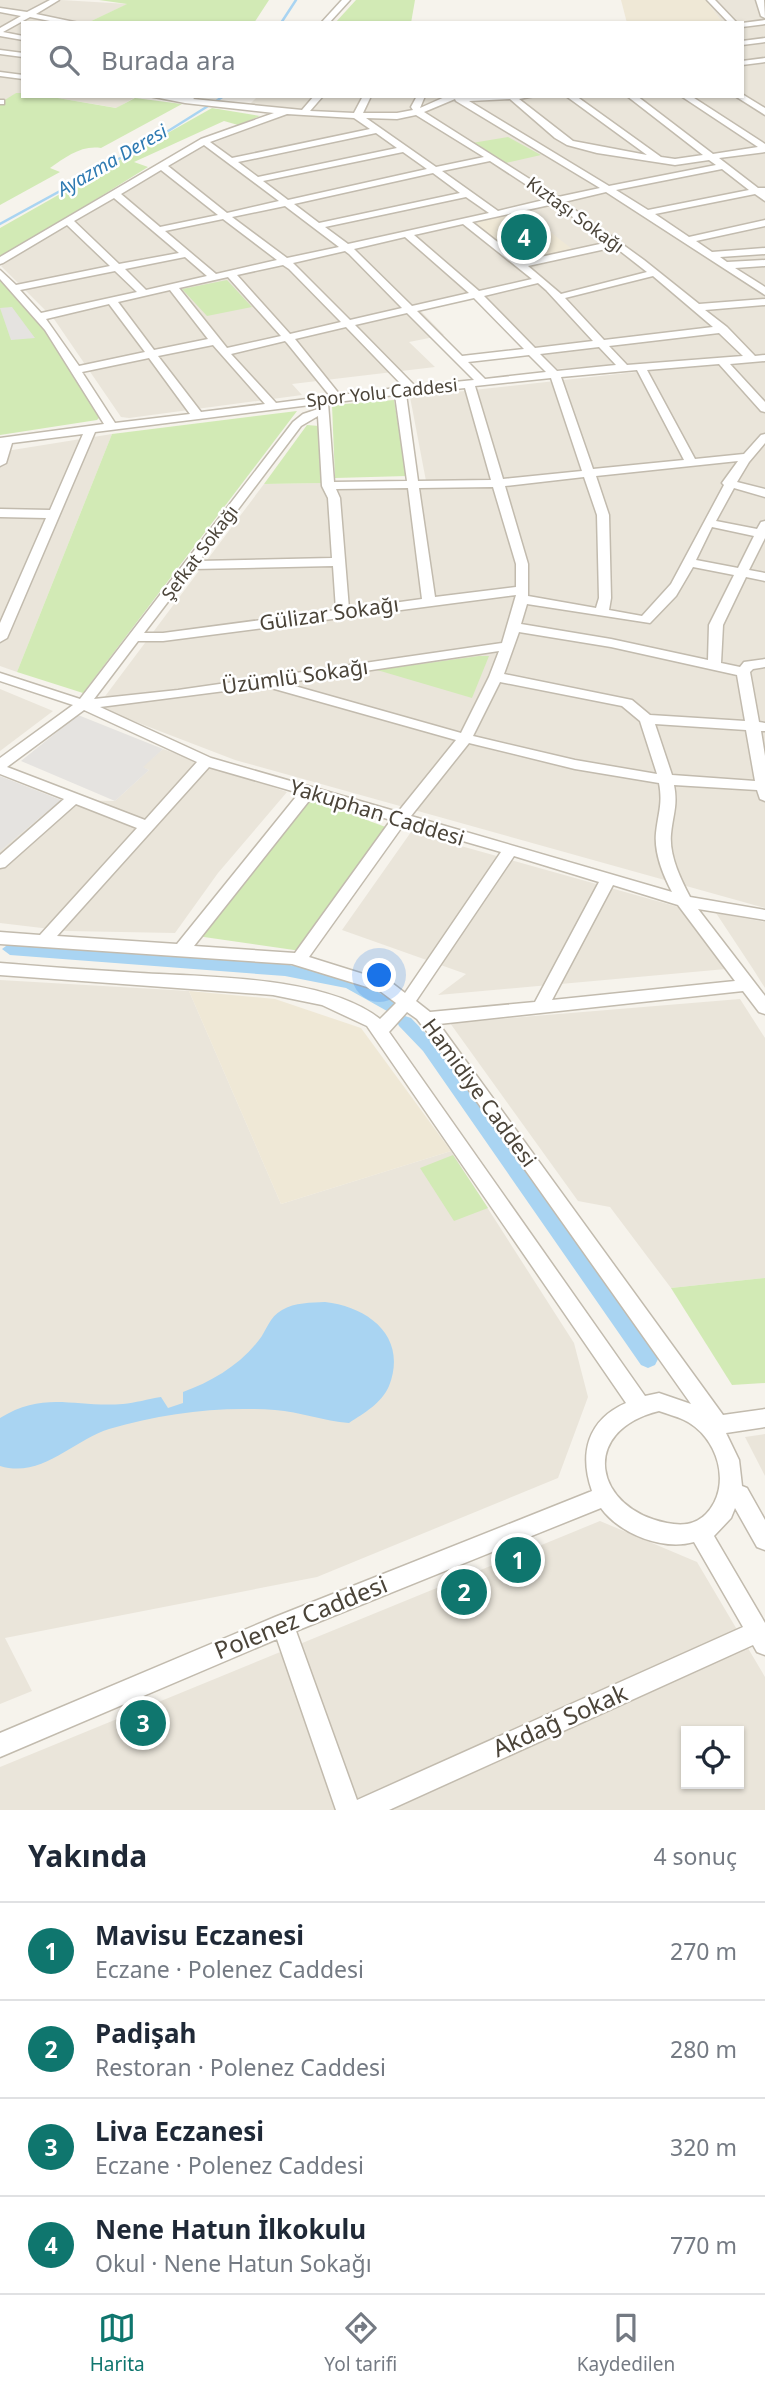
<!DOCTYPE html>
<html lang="tr">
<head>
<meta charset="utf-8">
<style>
	:root { --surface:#fff; --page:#f6f6f7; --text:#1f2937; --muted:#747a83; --line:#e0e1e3; --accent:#0f766e }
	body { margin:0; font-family:"Noto Sans",sans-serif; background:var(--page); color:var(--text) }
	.controls { position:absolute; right:21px; bottom:21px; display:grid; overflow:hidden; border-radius:0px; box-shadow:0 2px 5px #0004 }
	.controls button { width:63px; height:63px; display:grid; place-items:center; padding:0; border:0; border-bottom:2px solid var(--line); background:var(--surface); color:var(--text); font:35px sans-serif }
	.you { position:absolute; left:380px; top:976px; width:24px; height:24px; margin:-18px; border:5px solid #fff; border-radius:50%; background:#1a73e8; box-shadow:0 0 0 10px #1a73e833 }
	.badge { display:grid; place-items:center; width:46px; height:46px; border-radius:50%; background:var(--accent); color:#fff; font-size:23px; font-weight:700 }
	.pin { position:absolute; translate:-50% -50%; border:4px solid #fff; box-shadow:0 2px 7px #0006 }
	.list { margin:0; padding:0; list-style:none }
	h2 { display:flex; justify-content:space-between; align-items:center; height:91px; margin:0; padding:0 28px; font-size:30px }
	h2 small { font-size:23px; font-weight:400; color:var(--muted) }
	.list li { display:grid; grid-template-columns:46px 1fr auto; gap:21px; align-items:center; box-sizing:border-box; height:98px; padding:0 28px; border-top:2px solid var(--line) }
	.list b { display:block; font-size:26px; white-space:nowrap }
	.list p { margin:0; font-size:23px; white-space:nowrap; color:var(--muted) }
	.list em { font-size:23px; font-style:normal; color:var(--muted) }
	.icon { flex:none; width:38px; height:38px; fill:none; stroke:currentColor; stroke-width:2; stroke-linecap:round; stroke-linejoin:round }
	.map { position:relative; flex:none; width:765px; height:1810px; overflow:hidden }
	.search { position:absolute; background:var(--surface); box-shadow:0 2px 5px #0004; left:21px; right:21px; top:21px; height:77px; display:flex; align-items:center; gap:18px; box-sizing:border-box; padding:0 24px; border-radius:0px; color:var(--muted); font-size:26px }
	.sheet { height:483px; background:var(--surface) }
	nav { display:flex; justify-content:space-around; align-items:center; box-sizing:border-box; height:98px; border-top:2px solid var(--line); background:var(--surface); font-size:19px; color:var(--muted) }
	nav a { display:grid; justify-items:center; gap:4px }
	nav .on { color:var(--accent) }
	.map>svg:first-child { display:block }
	.residential { fill:#eae5da; fill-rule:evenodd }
	.education { fill:#efe8d6 }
	.green { fill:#d2eab5 }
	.parking { fill:#e5e3e0 }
	.water { fill:#a9d4f2 }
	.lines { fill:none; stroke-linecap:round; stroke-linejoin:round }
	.stream { stroke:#a9d4f2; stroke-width:2.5 }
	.canal { fill:#a9d4f2; fill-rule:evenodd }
	.minor-casing { stroke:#c2bbae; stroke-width:3 }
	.minor { fill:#fff; fill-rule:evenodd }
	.labels { text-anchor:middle; stroke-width:5; stroke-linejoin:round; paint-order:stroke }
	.far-street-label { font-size:18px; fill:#4b4439; stroke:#fff }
	.far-water-label { font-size:19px; font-style:italic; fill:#2e7ab2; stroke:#fff }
	.street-label { font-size:21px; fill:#4b4439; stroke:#fff }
	.near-street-label { font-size:24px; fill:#4b4439; stroke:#fff }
</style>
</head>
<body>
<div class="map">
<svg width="765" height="1810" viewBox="0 0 765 1810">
	<rect width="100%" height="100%" fill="#f6f3ec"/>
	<g class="residential">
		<path d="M0 0H47L0 27Z"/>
		<path d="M61 0 128 4 87 23H23V93H16L7 101 0 99V35Z"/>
		<path d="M706 0H765V355L557 369 478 294 419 309 444 335 409 342 435 367 292 384 302 395 129 418 121 417 54 319 1 266 170 160 271 120 281 110 248 106 258 96H742V23H711L721 21Z"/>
		<path d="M46 96H137L117 108Z"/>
		<path d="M765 362V908L235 760 97 707 264 484 426 481 410 397 708 364Z"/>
		<path d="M112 434 17 672 0 666V452Z"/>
		<path d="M0 689 53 711 0 751Z"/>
		<path d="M163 749 287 792 218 873 175 933 67 931 0 923V851L61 800 115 801 149 770 142 767Z"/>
		<path d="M411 832 682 908 726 969 438 995 466 974 342 930Z"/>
		<path d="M716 913 765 922V988L753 969Z"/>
		<path d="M0 980 189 991 281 1204 451 1151 574 1343 588 1397 558 1478 317 1577 5 1638 32 1691 0 1704Z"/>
		<path d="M740 999 765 1038V1278L671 1288 610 1207 578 1201 450 1023Z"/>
		<path d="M765 1434V1476L745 1437Z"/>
		<path d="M600 1521 697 1562 765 1677V1810H0V1767ZM686 1731H739V1784H686Z"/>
	</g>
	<g class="education">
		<path d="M621 0H706L722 22 627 23Z"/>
		<path d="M525 212 572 249 519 260 477 225 478 222Z"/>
		<path d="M189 991 275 999 361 1028 451 1151 281 1204Z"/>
	</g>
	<g class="green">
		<path d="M99 0H269L254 23H87L127 4Z"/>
		<path d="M356 0H415L411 23H335Z"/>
		<path d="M16 93H23V96H46L116 108 135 98 182 104 101 148C81 145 66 157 50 168L60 172 0 205V103Z"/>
		<path d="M212 108 260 116 238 125 224 121 134 162 148 167 0 259V228Z"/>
		<path d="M508 137 541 155 506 163 472 143Z"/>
		<path d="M0 277 45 328 102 415 97 420 0 435Z"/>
		<path d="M227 280 252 307 207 316 182 289Z"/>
		<path d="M394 400 407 476 335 478 332 405Z"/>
		<path d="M297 411 83 693 17 672 112 434Z"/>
		<path d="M307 425 319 426 322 483 264 484Z"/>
		<path d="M479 656H489L472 698 377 670Z"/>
		<path d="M304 797 391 829 301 951 197 936Z"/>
		<path d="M453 1155 488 1208 454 1221 420 1168Z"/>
		<path d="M765 1278V1383L732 1385 671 1288Z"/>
	</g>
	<g class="parking">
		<path d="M12 307 26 326 35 338 11 340 0 308Z"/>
		<path d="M78 715 163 749 143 767 149 770 115 801 21 761Z"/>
		<path d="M0 776 61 800 0 851Z"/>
	</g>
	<path class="water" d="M325 1302C369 1307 408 1337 389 1386 382 1403 364 1413 349 1423 324 1421 300 1412 275 1410 219 1406 163 1413 109 1429 73 1440 42 1479 0 1466V1418C45 1390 75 1408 123 1404 135 1403 148 1399 161 1397L168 1408 183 1403V1392C211 1382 240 1365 259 1340 267 1330 269 1317 282 1310 295 1302 311 1303 325 1302Z"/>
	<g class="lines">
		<g class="stream">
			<path d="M281 23 296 0"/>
			<path d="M0 224 157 138 224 96"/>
		</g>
		<g class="canal">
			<path d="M10 943 285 964 356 979 393 1001 395 1005 393 1009 387 1011 346 988 285 976 10 955 2 949Z"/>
			<path d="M405 1016 411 1018 435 1043 655 1353 658 1359 655 1365 648 1368 641 1365 423 1051 399 1026 397 1022 399 1018Z"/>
		</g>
		<defs>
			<g id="minor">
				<path d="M50 0H59L36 14 79 23H60L30 17 3 32 23 36V40L0 36V28L21 16 0 12V8L27 12Z"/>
				<path d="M342 0H350L329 23H321Z"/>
				<path d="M707 0H715L737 23H729Z"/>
				<path d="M756 0H764L765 18 761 16Z"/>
				<path d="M765 20V24L742 27V23Z"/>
				<path d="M765 38V42L742 45V41Z"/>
				<path d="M0 50 23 53V57L0 54Z"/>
				<path d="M765 58V62L742 65V61Z"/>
				<path d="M0 72 23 75V79L0 76Z"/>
				<path d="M742 94 765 108V115L735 96Z"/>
				<path d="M149 96 184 98 197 96 193 99 302 110 314 96H323L310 111 354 113 363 96H371L363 113H397L413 110 411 107 417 96H425L420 108 447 96H535L519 99 573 141 647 155 566 96H576L661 157 675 159 703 155 627 96H637L713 154 758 147 681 96H691L765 144V152L719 158 758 188H765V201L755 194 655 214 689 237 765 220V226L696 241 712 252 765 248V254L720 257 727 262 765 260V266L735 268 765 287V295L606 192 564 202 644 260 699 304 765 299V305L705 310 727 327 755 356 765 355V361L730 364 765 402V412L761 411 719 364 647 370 695 459 744 454 761 435 765 434V443L749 462 737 482 765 489V497L734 488 716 521 757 529 761 522 765 521V538L749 570 765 573V581L746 577 723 625 721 663 740 667 744 662 765 659V667L753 669 750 672 759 722 765 723V731H761L765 756V801L760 799 757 790 674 785C678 805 673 814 671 834 669 855 680 878 690 897L765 910V920L698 909 765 996V1014L759 1012 743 991 439 1024 723 1415 765 1409V1427L726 1433 739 1460 742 1486 747 1488 765 1520V1550L757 1547 735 1508 731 1518 714 1536 765 1623V1655L757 1652 753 1645 389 1810H336L277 1639 0 1757V1733L275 1617 592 1491C579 1454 587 1420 626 1403L367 1026 322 1005 273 995 0 975V963C47 967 93 970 140 973 208 977 326 976 380 1019L396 1003 380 991 292 964 0 944V932L40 935 137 828 76 804 5 867 0 868V855L64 799 0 774V758L73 705 0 681V673L80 699 293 422 303 414 318 409V404L95 432 7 638 0 642V623L46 518 0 517V509L50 510 83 434 12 443 6 463 0 466V438L104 424 45 330 0 279V270L16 285 110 266 67 225 3 263 0 264V257L201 139 274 113 185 103ZM455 99 456 101 600 188 558 197 424 112ZM510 99 555 138 567 145 597 153 675 165 709 160 716 165 609 186 469 101ZM287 114 354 118 370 129 232 158 210 142ZM416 115 484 157 436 167 366 118 397 119ZM376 133 397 148 258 177 238 162ZM204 145 279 201 227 213 168 166ZM403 152 427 169 288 200 263 181ZM490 161 548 199 498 211 442 171ZM722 169 749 190 648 210 616 190ZM161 170 218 215 160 227 121 194ZM433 173 460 193 319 223 294 204ZM466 197 489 213 348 244 325 227ZM114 198 179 253 119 264 74 221ZM554 204 609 242 522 261 472 222ZM285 206 339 247 287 258 232 217ZM223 219 277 260 216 274 165 231ZM463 224 532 279 479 291 414 235ZM405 237 469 293 412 306 354 249ZM615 247 647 272 561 294 528 266ZM345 251 349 254 402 308 350 320 293 263ZM185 257 207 276 146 290 125 269ZM283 265 289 269 341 322 290 334 237 275ZM115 271 137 292 41 313 20 290ZM653 276 713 327 604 340 565 298ZM228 277 281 336 227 348 179 288ZM538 283 546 290 593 341 535 348 484 296ZM170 290 208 339 154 350 118 302ZM474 298 524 349 462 356 417 311ZM109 304 145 352 79 366 46 319ZM407 313 474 380 415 386 355 325ZM346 327 404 387 340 395 295 339ZM719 333 743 356 627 365 609 346ZM285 341 287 343 330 396 276 403 231 354ZM213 345 265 404 201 412 158 356ZM599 347 616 365 557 371 540 354ZM529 355 546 372 485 379 468 362ZM149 358 190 414 115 423 82 372ZM637 370 684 460 593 469 561 377ZM551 378 582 471 503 479 475 386ZM465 388 491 480 418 481 406 394ZM395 395 407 481 334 482 328 403ZM318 416 322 486 328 498 332 558 199 561 301 426ZM738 461 722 483 724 485 671 584 642 616 609 610 611 598 609 515 596 476ZM584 477 597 515 599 598 596 608 528 596V564L505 486ZM493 487 516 564V587L435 597 419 488ZM408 488 422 599 349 609 340 498 336 489ZM712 527 754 536 738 568 696 560ZM333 566 336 610 163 633H144L193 569ZM693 567 734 575 709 625 708 660 611 639 521 624 527 604 650 623 676 596ZM516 595 502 643 178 690 94 699 138 641H163ZM519 632 611 647 737 675 745 721 650 715 632 700 504 674ZM499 651 489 677 461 733 284 683ZM500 682 622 706 640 721 657 774 575 760 473 736ZM264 686 456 740 398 812 211 758 100 707ZM84 710 197 762 145 820 7 767ZM655 724 746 730 755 781 672 775ZM469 743 575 769 659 783C663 804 658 813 656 833 654 852 663 875 672 892L411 816ZM209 767 299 793 177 944 57 936ZM312 797 391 820 295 953 194 946ZM404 824 501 852 405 993 392 983 309 957ZM514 856 599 882 535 1002 430 1012 416 1001ZM613 885 678 905 735 981 552 1000ZM407 1012 417 1019 432 1038 691 1404 659 1393 645 1396 389 1032ZM659 1411C667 1414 676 1416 684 1420 718 1436 733 1486 706 1514 695 1525 682 1526 667 1523 594 1509 578 1431 659 1411ZM601 1508C620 1534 663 1551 694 1542L743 1627 357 1800 296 1631Z"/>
				<rect x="0" y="100" width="4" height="4"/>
			</g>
		</defs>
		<use href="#minor" class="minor-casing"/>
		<use href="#minor" class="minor"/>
	</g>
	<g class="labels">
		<g class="far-street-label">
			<text transform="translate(575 215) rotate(36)" y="6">Kıztaşı Sokağı</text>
			<text transform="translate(382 393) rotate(-6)" y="6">Spor Yolu Caddesi</text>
			<text transform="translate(200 553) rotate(-53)" y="6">Şefkat Sokağı</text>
		</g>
		<g class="far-water-label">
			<text transform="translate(112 160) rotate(-30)" y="7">Ayazma Deresi</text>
		</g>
		<g class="street-label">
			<text transform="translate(329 614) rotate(-8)" y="7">Gülizar Sokağı</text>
			<text transform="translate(295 677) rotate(-8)" y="7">Üzümlü Sokağı</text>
			<text transform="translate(377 813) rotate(17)" y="7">Yakuphan Caddesi</text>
			<text transform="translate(479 1093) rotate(54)" y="7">Hamidiye Caddesi</text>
		</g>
		<g class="near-street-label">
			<text transform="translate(301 1618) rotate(-22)" y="8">Polenez Caddesi</text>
			<text transform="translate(560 1721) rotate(-24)" y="8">Akdağ Sokak</text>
		</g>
	</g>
</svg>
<div class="controls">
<button><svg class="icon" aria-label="locate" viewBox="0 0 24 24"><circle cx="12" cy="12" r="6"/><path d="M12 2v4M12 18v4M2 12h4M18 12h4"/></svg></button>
</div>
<div class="you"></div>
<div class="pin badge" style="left:518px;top:1560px">1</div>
<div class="pin badge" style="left:464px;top:1592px">2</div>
<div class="pin badge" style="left:143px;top:1723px">3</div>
<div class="pin badge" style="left:524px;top:237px">4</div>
<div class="search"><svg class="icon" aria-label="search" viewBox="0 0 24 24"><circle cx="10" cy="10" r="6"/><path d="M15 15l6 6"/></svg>Burada ara</div>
</div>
<section class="sheet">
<h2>Yakında<small>4 sonuç</small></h2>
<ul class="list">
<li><span class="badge">1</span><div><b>Mavisu Eczanesi</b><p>Eczane · Polenez Caddesi</p></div><em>270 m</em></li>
<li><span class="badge">2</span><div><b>Padişah</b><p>Restoran · Polenez Caddesi</p></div><em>280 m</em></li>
<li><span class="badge">3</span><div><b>Liva Eczanesi</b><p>Eczane · Polenez Caddesi</p></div><em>320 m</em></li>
<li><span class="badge">4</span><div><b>Nene Hatun İlkokulu</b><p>Okul · Nene Hatun Sokağı</p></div><em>770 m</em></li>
</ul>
</section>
<nav>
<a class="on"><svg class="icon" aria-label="map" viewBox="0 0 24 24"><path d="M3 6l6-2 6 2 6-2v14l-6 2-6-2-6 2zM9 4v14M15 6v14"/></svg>Harita</a>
<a><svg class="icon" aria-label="directions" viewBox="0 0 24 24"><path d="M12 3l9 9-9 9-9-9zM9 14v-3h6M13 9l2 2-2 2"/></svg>Yol tarifi</a>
<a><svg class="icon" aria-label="saved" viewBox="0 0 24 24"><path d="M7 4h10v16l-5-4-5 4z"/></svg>Kaydedilen</a>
</nav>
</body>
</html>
